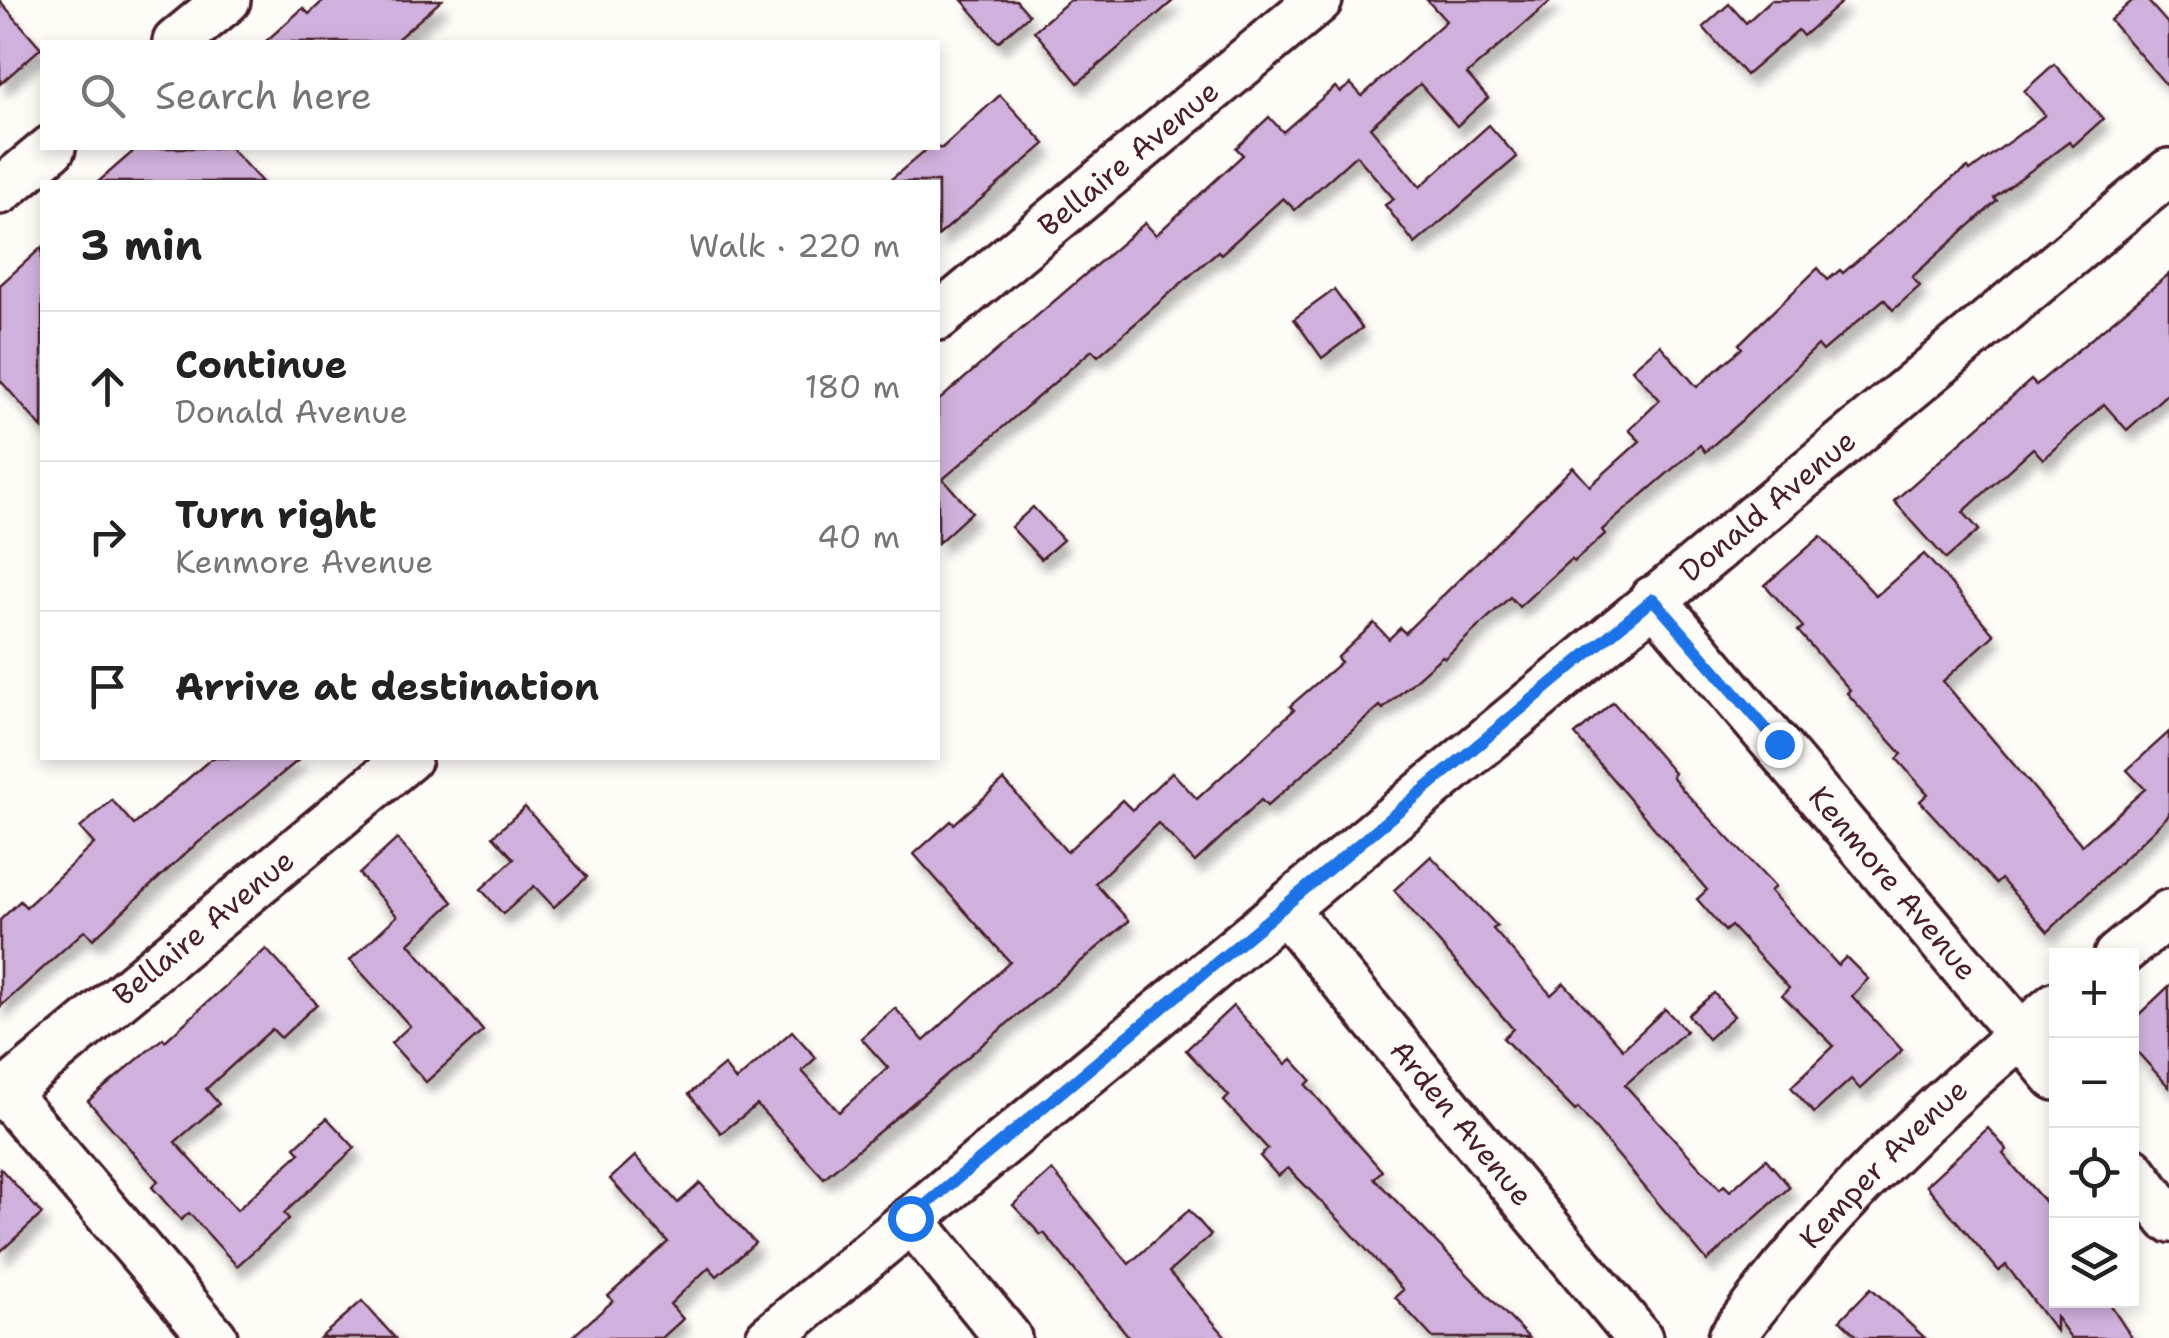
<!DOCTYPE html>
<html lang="en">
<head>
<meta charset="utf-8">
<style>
	:root { --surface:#fff; --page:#f2f2f2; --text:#222; --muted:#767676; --line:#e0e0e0 }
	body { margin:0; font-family:"Shantell Sans",sans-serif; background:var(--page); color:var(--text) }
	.controls { position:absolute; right:30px; bottom:30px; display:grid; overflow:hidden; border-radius:0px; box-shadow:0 5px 15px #0003 }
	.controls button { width:90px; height:90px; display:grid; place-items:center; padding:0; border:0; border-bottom:2px solid var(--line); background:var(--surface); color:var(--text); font:50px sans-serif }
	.stop { position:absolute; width:30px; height:30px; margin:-22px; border:8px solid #1a73e8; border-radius:50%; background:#fff }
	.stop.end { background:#1a73e8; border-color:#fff; box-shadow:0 2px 10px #0008 }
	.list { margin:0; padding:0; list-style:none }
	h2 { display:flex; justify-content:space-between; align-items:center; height:130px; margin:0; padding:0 40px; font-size:42px }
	h2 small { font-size:32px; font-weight:400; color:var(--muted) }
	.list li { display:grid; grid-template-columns:65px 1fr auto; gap:30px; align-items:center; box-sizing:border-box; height:150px; padding:0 40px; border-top:2px solid var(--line) }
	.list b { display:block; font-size:38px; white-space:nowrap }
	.list p { margin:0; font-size:32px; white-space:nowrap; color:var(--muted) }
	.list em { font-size:32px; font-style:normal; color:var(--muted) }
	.icon { flex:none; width:55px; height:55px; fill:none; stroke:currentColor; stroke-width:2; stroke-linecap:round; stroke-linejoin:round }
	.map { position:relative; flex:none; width:2169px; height:1338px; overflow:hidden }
	.search { position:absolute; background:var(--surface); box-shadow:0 5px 15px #0003; left:40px; top:40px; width:900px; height:110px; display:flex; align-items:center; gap:25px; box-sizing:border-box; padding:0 35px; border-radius:0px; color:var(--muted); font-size:38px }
	.panel { position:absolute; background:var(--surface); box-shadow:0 5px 15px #0003; left:40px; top:180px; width:900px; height:580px; border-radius:0px }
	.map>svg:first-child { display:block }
	.building { fill:#d0b1dd; stroke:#4a1f2b; stroke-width:2.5; filter:url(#shadow) }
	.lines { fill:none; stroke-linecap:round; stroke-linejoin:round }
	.minor-casing { stroke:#4a1f2b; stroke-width:52 }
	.minor { stroke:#fdfcf7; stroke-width:45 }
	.route { stroke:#1a73e8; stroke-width:12 }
	.labels { text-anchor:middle; stroke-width:8; stroke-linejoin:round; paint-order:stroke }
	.street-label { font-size:30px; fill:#4a1f2b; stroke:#fdfcf7 }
</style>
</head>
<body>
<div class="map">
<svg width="2169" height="1338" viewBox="0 0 2169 1338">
	<defs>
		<filter id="shadow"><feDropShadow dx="6" dy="11" stdDeviation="5" flood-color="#0004"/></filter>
	</defs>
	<rect width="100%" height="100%" fill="#fdfcf7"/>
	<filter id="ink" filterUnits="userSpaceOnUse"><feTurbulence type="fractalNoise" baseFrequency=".01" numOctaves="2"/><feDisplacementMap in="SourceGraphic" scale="20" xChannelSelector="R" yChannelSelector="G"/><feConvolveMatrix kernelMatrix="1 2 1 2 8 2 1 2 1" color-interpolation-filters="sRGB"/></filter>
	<g filter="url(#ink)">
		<g class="building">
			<path d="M324 0H442L394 42H265L303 8 309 14Z"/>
			<path d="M962 0H1016L1029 15 998 42Z"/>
			<path d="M1070 0H1174L1078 83 1034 31Z"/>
			<path d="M1427 0H1552L1467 74 1488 98 1457 126 1420 84 1370 127 1420 187 1489 125 1517 157 1415 244 1385 205 1394 199 1356 155 1295 210 1283 198 1221 254 1218 251 1098 356 1092 350 943 479 972 512 938 543V401L1145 223 1156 235 1243 155 1236 148 1269 117 1283 132 1335 87 1340 92 1351 84 1362 96 1446 21Z"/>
			<path d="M1771 0H1844L1803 36 1798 30 1746 75 1703 27 1729 4 1746 23Z"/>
			<path d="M2133 0H2147L2169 25V88L2110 20Z"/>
			<path d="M0 1 41 48 0 84Z"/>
			<path d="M2054 64 2103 119 2073 146 2069 142 1994 198 1997 201 1912 277 1920 286 1893 310 1884 299 1823 351 1818 345 1742 420 1705 452 1700 445 1602 530 1605 534 1574 562 1571 559 1519 607 1510 597 1445 658 1442 656 1383 709 1380 706 1267 806 1261 800 1195 862 1158 823 1095 883 1129 921 824 1178 757 1105 721 1133 689 1094 724 1065 736 1081 792 1031 816 1058 802 1071 839 1112 888 1068 861 1038 895 1008 924 1041 1010 962 914 854 951 821 954 824 1004 780 1067 852 1122 800 1132 810 1172 772 1197 799 1294 710 1290 706 1341 662 1337 658 1374 623 1389 639 1400 628 1405 633 1573 467 1590 486 1640 441 1629 430 1660 400 1632 369 1660 345 1697 387 1742 348 1739 344 1818 268 1828 280 1840 270 1843 273 1954 177 1968 168 1970 171 2045 115 2024 91Z"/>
			<path d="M1000 95 1045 144 938 236V182H888L928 148H942Z"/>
			<path d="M137 148H230L262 182H98Z"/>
			<path d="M42 247V428L0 380V285Z"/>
			<path d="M2169 274V392L2127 430 2104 404 2043 459 2033 448 1963 512 1979 530 1946 559 1894 501 2031 380 2036 385Z"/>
			<path d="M1334 290 1362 328 1322 358 1294 319Z"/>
			<path d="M1033 507 1063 540 1041 559 1011 527Z"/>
			<path d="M1821 536 1876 596 1924 554 1952 585 1994 635 1943 681 2082 845 2145 789 2127 770 2169 732V815L2048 932 2001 879 1996 884 1920 801 1928 794 1897 759 1902 754 1847 693 1850 690 1798 631 1803 627 1765 585Z"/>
			<path d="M1613 702 1674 773 1672 776 1682 789 1775 887 1770 891 1838 965 1846 957 1868 979 1852 996 1902 1050 1860 1089 1851 1079 1814 1113 1791 1087 1834 1046 1782 995 1789 988 1731 926 1725 931 1697 899 1707 890 1575 735Z"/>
			<path d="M212 758H301L188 851 93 939 85 930 0 1007V920L20 901 26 907 94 844 80 828 112 800 134 825Z"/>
			<path d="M525 807 587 877 554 907 534 886 503 914 481 889 514 859 493 836Z"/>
			<path d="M397 839 453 902 409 943 483 1031 426 1082 391 1043 410 1026 350 960 397 916 359 874Z"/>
			<path d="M1431 856 1497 926 1493 929 1551 995 1564 983 1623 1049 1665 1009 1686 1031 1625 1085 1720 1189 1724 1185 1730 1191 1766 1159 1790 1187 1707 1261 1578 1108 1575 1111 1503 1038 1513 1029 1394 890Z"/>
			<path d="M266 949 317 1004 281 1038 272 1029 206 1089 219 1104 175 1142 237 1210 300 1153 295 1147 327 1118 355 1148 284 1213 289 1219 237 1266 189 1213 181 1220 152 1187 158 1181 88 1101 163 1038 165 1041Z"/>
			<path d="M2169 986V1087L2132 1046V1021Z"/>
			<path d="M1714 993 1734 1016 1708 1039 1688 1015Z"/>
			<path d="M1233 1006 1286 1064 1292 1059 1311 1080 1306 1085 1382 1171 1374 1178 1529 1338H1433L1395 1297 1403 1290 1344 1225 1288 1168 1278 1176 1260 1156 1268 1149 1224 1101 1229 1096 1186 1050Z"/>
			<path d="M1988 1128 2007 1150 2003 1154 2056 1215V1300H2107L2132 1338H2071L2056 1317V1331L2006 1265 1999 1271 1926 1185Z"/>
			<path d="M635 1156 678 1203 700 1183 755 1243 717 1276 709 1267 670 1304 683 1319 662 1338H571L613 1301 608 1296 668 1242 610 1179Z"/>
			<path d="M0 1168 42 1214 0 1252Z"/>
			<path d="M1052 1170 1129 1264 1189 1210 1211 1235 1169 1272 1227 1338H1130L1044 1233 1041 1235 1013 1205Z"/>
			<path d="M1871 1288 1925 1338H1859L1840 1320Z"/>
			<path d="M362 1301 395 1338H320Z"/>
		</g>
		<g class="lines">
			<defs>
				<g id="minor">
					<path d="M176 42 227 0"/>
					<path d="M0 191 52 148"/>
					<path id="s1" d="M938 317 1319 0"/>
					<path id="s2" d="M1653 599 2056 1077"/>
					<path id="s3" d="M1284 909 1639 1338"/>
					<path d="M2117 956 2169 913"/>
					<path d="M5 1093 214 1338"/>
					<path id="s4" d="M0 1097 408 758"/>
					<path d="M2132 1170 2169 1219"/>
					<path d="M911 1219 1008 1338"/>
					<path id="s5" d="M769 1338 2169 172"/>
					<path id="s6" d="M1731 1338C1823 1211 1936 1104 2056 1005"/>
				</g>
			</defs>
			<use href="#minor" class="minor-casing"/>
			<use href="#minor" class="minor"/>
		</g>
	</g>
	<g class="lines" filter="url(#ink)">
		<path class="route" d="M910 1218 1653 599 1779 744"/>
	</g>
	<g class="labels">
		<g class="street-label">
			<text dy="10" stroke="none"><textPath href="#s1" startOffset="248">Bellaire Avenue</textPath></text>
			<text dy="10" stroke="none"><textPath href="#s5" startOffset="1300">Donald Avenue</textPath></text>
			<text dy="10" stroke="none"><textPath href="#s2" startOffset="372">Kenmore Avenue</textPath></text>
			<text dy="10" stroke="none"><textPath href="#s4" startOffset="265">Bellaire Avenue</textPath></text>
			<text dy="10" stroke="none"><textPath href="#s3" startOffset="278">Arden Avenue</textPath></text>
			<text dy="10" stroke="none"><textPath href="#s6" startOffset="232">Kemper Avenue</textPath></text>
		</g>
	</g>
</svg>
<div class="controls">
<button>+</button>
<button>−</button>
<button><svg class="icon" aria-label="locate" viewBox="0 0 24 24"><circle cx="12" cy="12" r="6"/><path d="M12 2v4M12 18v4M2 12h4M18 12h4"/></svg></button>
<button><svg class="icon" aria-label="layers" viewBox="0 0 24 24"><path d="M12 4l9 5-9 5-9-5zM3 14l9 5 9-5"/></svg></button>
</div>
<div class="stop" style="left:910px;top:1218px"></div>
<div class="stop end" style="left:1779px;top:744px"></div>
<div class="search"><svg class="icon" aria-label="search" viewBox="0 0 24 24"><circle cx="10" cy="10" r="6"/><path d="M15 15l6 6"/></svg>Search here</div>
<section class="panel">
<h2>3 min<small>Walk · 220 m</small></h2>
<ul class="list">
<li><svg class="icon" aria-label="ahead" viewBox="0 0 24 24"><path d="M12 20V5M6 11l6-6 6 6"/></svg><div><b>Continue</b><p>Donald Avenue</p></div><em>180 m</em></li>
<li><svg class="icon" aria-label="right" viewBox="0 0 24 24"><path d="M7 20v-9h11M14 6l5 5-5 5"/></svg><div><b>Turn right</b><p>Kenmore Avenue</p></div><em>40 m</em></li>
<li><svg class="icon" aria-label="arrive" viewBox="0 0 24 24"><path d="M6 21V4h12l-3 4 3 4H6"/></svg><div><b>Arrive at destination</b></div></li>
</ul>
</section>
</div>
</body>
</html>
